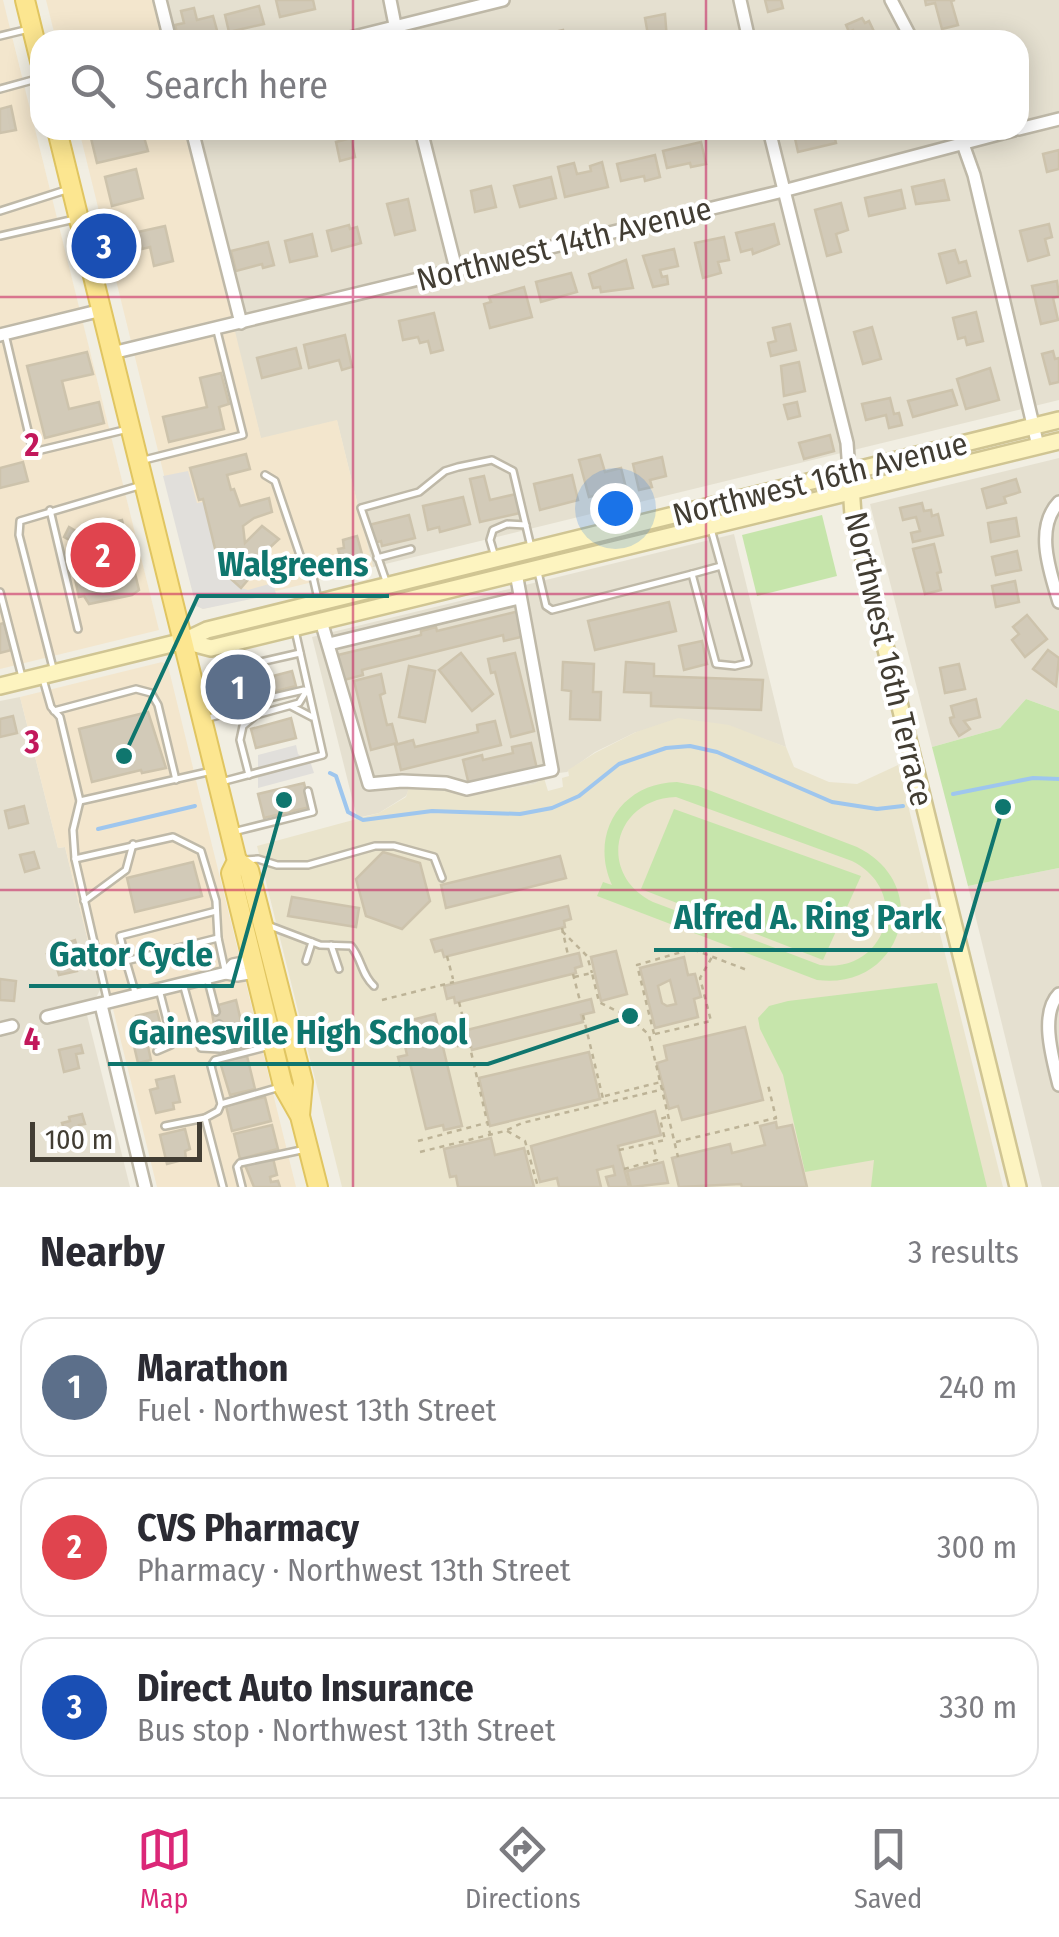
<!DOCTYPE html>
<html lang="en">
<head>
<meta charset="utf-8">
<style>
	:root { --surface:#fff; --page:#f7f7f7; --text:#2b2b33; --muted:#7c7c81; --line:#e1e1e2; --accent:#db2777 }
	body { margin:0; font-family:"Fira Sans Condensed",sans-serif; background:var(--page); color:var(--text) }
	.scale { position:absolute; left:30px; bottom:25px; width:172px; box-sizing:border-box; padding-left:10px; border:5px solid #423d33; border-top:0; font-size:28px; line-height:35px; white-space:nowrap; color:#423d33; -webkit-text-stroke:8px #fff; paint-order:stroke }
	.you { position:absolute; left:615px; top:508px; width:35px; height:35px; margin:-25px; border:8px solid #fff; border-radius:50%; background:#1a73e8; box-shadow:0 0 0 15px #1a73e833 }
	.badge { display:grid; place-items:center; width:65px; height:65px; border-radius:50%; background:var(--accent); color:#fff; font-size:32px; font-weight:700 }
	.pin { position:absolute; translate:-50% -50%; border:5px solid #fff; box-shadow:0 2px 10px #0006 }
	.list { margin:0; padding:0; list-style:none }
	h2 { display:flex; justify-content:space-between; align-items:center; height:130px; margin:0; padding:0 40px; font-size:42px }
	h2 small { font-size:32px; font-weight:400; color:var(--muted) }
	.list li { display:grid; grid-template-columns:65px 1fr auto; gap:30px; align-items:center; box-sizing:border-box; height:140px; margin:0 20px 20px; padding:0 20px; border:2px solid var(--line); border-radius:30px }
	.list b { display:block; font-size:38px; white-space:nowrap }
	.list p { margin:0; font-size:32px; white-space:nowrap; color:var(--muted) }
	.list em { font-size:32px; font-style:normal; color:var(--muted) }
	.icon { flex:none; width:55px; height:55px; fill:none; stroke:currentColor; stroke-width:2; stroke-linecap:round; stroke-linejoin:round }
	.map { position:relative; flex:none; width:1059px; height:1187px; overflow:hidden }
	.search { position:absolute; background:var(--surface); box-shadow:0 5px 25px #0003; left:30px; right:30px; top:30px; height:110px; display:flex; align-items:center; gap:25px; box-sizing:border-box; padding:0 35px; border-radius:30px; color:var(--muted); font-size:38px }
	.sheet { height:610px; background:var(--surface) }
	nav { display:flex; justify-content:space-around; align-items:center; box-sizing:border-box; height:140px; border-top:2px solid var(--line); background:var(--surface); font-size:28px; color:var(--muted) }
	nav a { display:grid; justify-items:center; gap:5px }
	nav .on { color:var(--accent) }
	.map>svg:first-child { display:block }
	.residential { fill:#e5e0d0 }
	.commercial { fill:#f3e6cd }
	.education { fill:#eae4cc }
	.green { fill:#c6e5ab; fill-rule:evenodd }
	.parking { fill:#e1dfdb }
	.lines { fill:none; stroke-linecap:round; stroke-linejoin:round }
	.stream { stroke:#9ec6ee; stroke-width:4 }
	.building { fill:#d2cab8; stroke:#cdc3ac; stroke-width:2.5; fill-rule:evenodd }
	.lane-casing { stroke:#bfb9a8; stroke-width:10 }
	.street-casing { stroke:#bfb9a8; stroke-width:16 }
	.secondary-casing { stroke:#d0c593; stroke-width:20 }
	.primary-casing { stroke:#e0c561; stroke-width:22 }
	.path { stroke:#bdb397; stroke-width:2.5; stroke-dasharray:5 5; stroke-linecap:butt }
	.lane { stroke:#fff; stroke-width:5 }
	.street { stroke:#fff; stroke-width:11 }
	.secondary { stroke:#fdf4c0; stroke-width:15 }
	.primary { stroke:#fce690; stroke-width:18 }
	.grid { fill:none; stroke:#c2185b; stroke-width:2.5; stroke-opacity:0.55 }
	.labels { text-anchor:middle; stroke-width:8; stroke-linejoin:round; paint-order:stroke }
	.street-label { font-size:32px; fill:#423d33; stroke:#fff }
	.grid-label { font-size:32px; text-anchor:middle; font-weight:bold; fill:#c2185b; stroke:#fff; stroke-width:8; stroke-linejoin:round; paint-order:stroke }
	.leader { fill:none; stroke:#0f766e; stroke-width:4 }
	.callout-dot { fill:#0f766e; stroke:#fff; stroke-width:4 }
	.callout-label { font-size:35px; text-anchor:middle; font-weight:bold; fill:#0f766e; stroke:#fff; stroke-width:8; stroke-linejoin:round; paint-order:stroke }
</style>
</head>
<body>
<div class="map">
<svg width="1059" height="1187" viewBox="0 0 1059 1187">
	<rect width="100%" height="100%" fill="#f1eee2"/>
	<g class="residential">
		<path d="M152 0H1059V400L373 567 337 421 261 439 184 130H1019V40H162Z"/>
		<path d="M1059 458V711L1026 699 1000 728 932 747 870 504Z"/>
		<path d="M734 534 786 747 735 729 636 732 595 752 567 772 551 774 534 784 474 794 410 787 406 796 379 813 357 818 312 637Z"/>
		<path d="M20 697 58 848 65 847 100 990 87 1015 130 1187H0V701Z"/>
		<path d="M1059 868V1187H1042L968 886Z"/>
	</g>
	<g class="commercial">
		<path d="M0 0H3L159 630 0 669Z"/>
		<path d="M46 0H154L164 40H56Z"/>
		<path d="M79 130H186L261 438 337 420 373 567 203 609 196 605Z"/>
		<path d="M162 662 168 666 296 1187H157L113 1009 100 990 65 847 58 848 20 697Z"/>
	</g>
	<path class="education" d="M678 718 729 725 786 747 794 767 829 782 857 784 898 765 1003 1187H342L257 846 379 813 406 797 409 787 474 794 534 784 544 778 548 791 563 787 562 778 569 776 568 770 595 753 636 732Z"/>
	<g class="green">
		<path d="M822 515 837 576 757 596 742 535Z"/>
		<path d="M1026 699 1059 711V868L968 886 932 747 1000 728Z"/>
		<path d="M677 782 698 786 857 847C935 885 902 991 817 980L597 896 603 882 612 885C589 834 621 783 677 782ZM676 797 852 861C912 891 887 974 820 965L653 902C596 874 613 799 676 797Z"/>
		<path d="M674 809 861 876 823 960 641 889Z"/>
		<path d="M937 983 987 1187H871L874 1160 805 1172 783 1075 760 1029 758 1018 769 1006 788 1001Z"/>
	</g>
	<g class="parking">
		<path d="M188 471 197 503 203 502 221 569 241 588 248 590 273 583 276 594 203 609 196 606 163 476Z"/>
		<path d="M296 745 298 754 311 764 314 773 258 788V755Z"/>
	</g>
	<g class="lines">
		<g class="stream">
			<path d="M330 773 336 776 348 812 363 820 432 811 520 814 552 808 579 796 619 764 666 748 690 746 717 752 832 802 877 809 903 806"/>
			<path d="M953 794 1033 778 1059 779"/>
			<path d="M98 829 195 806"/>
		</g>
	</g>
	<g class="building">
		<path d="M276 0H313L315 9 280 17Z"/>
		<path d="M765 0H781L783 8 768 12Z"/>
		<path d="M925 0H955L951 1 958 25 942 29 935 3 926 5Z"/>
		<path d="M259 6 264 24 229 32 225 15Z"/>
		<path d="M194 8 197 20 213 16 218 34 195 40H189L188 35 178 37 175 25 184 23 181 11Z"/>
		<path d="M665 14 667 40H639V37L648 35 645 18Z"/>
		<path d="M862 18 865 23 869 21 878 40H857L853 30 849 32 846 25Z"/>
		<path d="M563 30 565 40H537V36Z"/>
		<path d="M11 106 16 130 0 133V109Z"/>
		<path d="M89 130H142L148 151 97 163Z"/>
		<path d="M810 130H833L836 143 798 152 794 134Z"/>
		<path d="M351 138 355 157 340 161 336 142Z"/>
		<path d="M701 142 706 164 691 167 690 163 667 168 663 151Z"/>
		<path d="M1059 150V169L1047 172 1043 154Z"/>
		<path d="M655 155 660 177 645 181 644 176 621 181 617 164Z"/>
		<path d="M602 162 608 187 565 197 558 167 574 163 577 174 591 171 590 166Z"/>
		<path d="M136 169 143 198 112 206 105 177Z"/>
		<path d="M551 177 556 198 520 207 514 186Z"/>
		<path d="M944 180 949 200 916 204 912 187Z"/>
		<path d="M491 186 496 207 475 212 471 191Z"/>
		<path d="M901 190 905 208 869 216 865 198Z"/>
		<path d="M408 199 415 230 395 235 387 204Z"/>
		<path d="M841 203 848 230 836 234 841 252 827 256 815 210Z"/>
		<path d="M774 224 779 244 753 254 752 249 741 252 736 233Z"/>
		<path d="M1049 224 1052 237 1045 239 1049 255 1028 261 1020 231Z"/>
		<path d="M349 225 350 229 357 227 361 243 332 251 327 231Z"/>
		<path d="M165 226 173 261 154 266 150 247 142 249 138 232Z"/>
		<path d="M312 234 317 256 290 262 285 241Z"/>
		<path d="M724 237 729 260 718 262 721 273 703 278 695 243Z"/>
		<path d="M268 242 274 265 263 268 262 264 236 271 231 251Z"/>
		<path d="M674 249 678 266 660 270 662 277 667 276 668 284 653 287 643 256Z"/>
		<path d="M955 250 959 263 966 261 970 276 947 283 939 254Z"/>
		<path d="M626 260 633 288 601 292 600 287 593 288 589 274Z"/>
		<path d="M571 273 577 292 541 302 536 282Z"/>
		<path d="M1057 281 1059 296 1053 298 1058 320 1041 324 1032 286Z"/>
		<path d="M524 287 532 317 490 328 484 304 491 302 489 297Z"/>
		<path d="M976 312 983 341 967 345 965 337 958 339 953 318Z"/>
		<path d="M434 313 443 350 431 353 428 341 420 343 418 337 403 340 399 321Z"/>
		<path d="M790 324 796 350 771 356 768 343 776 341 773 328Z"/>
		<path d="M872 327 881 359 863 364 854 332Z"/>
		<path d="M345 335 352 367 342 370 339 360 309 368 304 345Z"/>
		<path d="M296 348 301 368 262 378 257 358Z"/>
		<path d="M1053 351 1055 359 1059 358V382L1050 384 1042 354Z"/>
		<path d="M87 352 93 374 62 381 69 409 99 402 104 423 45 438 27 366Z"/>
		<path d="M799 362 805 391 784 396 781 366Z"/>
		<path d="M990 368 999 400 966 409 957 379Z"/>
		<path d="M221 373 229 404 219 407 224 429 169 442 163 417 207 407 200 378Z"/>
		<path d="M952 390 957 405 913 417 908 401Z"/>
		<path d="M890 398 894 414 899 413 902 425 889 428 886 415 866 420 862 404Z"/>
		<path d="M797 402 800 416 788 419 784 405Z"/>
		<path d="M830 435 834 451 804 459 799 443Z"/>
		<path d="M246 454 250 469 227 475 231 490 234 489 240 506 269 498 272 512 254 518 243 526 245 543 262 526 279 539 266 551 270 554 241 588 220 569 203 499 199 500 190 468Z"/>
		<path d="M600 455 605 472 621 468 626 488 589 497 579 460Z"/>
		<path d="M662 457 666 476 650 480 652 487 639 490 633 464Z"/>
		<path d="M23 462 28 481 0 488V468Z"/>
		<path d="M572 475 578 500 540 510 534 484Z"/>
		<path d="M484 476 490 500 516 494 520 513 480 522 470 479Z"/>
		<path d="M1016 479 1020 492 1004 497 1006 503 987 508 982 489Z"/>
		<path d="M463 497 470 524 440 532 439 527 428 530 423 506Z"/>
		<path d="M922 503 924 511 931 510 932 516 938 514 943 535 913 542 911 533 920 531 916 517 903 520 900 508Z"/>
		<path d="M409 515 415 538 382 546 381 541 374 543 369 525Z"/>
		<path d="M1016 518 1019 536 991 542 988 523Z"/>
		<path d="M122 520 139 590 132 595 89 604 84 596 79 597 73 570 78 569 71 541 64 537 69 527 76 531Z"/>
		<path d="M357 536 365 565 344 571 338 549 344 548 343 540Z"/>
		<path d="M934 544 941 572 937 573 941 590 925 594 913 549Z"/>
		<path d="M1017 551 1021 570 996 575 992 557Z"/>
		<path d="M1015 581 1019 602 996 607 992 586Z"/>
		<path d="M669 602 676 631 595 650 588 621Z"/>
		<path d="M519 611 525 636 504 641 503 635 362 670 363 675 344 680 338 655 421 635V631L436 627 437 631Z"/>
		<path d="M1027 615 1047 639 1025 657 1012 640 1019 634 1013 627Z"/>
		<path d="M4 623 11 650 0 653V624Z"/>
		<path d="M702 641 707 664 684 670 679 646Z"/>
		<path d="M1048 650 1059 658 1056 686 1033 669Z"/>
		<path d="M461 653 493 694 472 711 439 670Z"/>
		<path d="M515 653 534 731 511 737 495 672 491 673 488 659Z"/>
		<path d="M563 662 594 664 593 692H601L600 720 570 719 571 691 562 690Z"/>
		<path d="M626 662 654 664V676L763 680 761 710 651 706V693L624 692Z"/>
		<path d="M959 664 965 689 945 693 940 668Z"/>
		<path d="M409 666 435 671 425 722 399 717Z"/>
		<path d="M292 671 296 686 261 695 258 680Z"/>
		<path d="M381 674 385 693 380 695 387 725 392 724 397 743 371 750 354 681Z"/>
		<path d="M976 699 980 717 964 721 970 729 959 736 951 723 950 718 954 717 951 706Z"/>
		<path d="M148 712 166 768 142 773 141 770 92 782 79 729Z"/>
		<path d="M13 716 17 733 0 737V719Z"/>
		<path d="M291 718 296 738 256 748 251 729Z"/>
		<path d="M495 721 501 745 401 770 395 745 413 740 415 747 478 732 477 725Z"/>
		<path d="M531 743 537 769 469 785 463 760 482 755 483 760 513 753 512 747Z"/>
		<path d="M304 783 310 807 264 818 258 794Z"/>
		<path d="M24 806 28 823 9 828 5 811Z"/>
		<path d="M34 852 39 868 25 872 20 855Z"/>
		<path d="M383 852 420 863 430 901 402 929 366 916 356 879Z"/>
		<path d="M560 856 566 878 446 908 441 885Z"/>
		<path d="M193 862 202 896 135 912 127 878Z"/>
		<path d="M292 897 359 908 356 927 288 916Z"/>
		<path d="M568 906 571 919 564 921 565 927 444 957 442 950 435 952 431 940Z"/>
		<path d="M75 940 79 954 73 955 77 971 59 975 55 962 50 963 47 954 64 949 63 944Z"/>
		<path d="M616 951 627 994 601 1001 591 957Z"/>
		<path d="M579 953 582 966 575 968 576 973 455 1003 454 997 447 999 444 986Z"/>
		<path d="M684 957 688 975 695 974 701 997 694 999 698 1017 655 1028 640 968ZM670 980 676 1004 667 1006 662 1003 658 986Z"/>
		<path d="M0 979 16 981 14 1001 0 1000Z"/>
		<path d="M591 999 594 1012 581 1015 583 1022 472 1050 470 1043 458 1046 455 1033Z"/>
		<path d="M236 1000 245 1038 227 1042 222 1023 214 1024 212 1013 220 1011 218 1005Z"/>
		<path d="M157 1011 164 1038 147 1042 151 1060 138 1063 129 1025 137 1023 136 1016Z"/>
		<path d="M435 1014 462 1126 444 1130 443 1125 426 1129 410 1063 400 1065 398 1057 407 1055 400 1023Z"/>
		<path d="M745 1027 763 1100 682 1120 678 1106 669 1109 657 1063 667 1060 664 1046Z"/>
		<path d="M81 1045 83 1053 76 1054 79 1068 64 1072 59 1050Z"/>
		<path d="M589 1052 600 1099 490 1126 479 1078Z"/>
		<path d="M247 1056 255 1089 230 1095 220 1062Z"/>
		<path d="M174 1076 180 1102 173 1103 174 1109 156 1113 150 1090 158 1088 156 1080Z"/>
		<path d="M265 1097 271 1121 232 1131 226 1106Z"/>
		<path d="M655 1111 661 1135 618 1146 629 1187H609L606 1177 615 1175 613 1166 597 1170 601 1187H559L557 1178 540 1182 531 1146Z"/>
		<path d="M82 1114 85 1124 79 1125 81 1132 66 1136 62 1123 70 1121 69 1117Z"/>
		<path d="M776 1122 777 1128 792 1125 807 1187H742L741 1184 679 1187 672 1158 730 1144 732 1153 765 1145 760 1126Z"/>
		<path d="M272 1125 278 1149 240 1159 234 1134Z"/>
		<path d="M185 1129 190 1149 185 1151 186 1159 167 1164 160 1135Z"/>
		<path d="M491 1138 495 1155 524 1148 534 1187H458L456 1176 450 1177 444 1149Z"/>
		<path d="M273 1158 277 1175 270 1177 271 1182 278 1181 280 1187H254L245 1165Z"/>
		<path d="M663 1162 668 1183 631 1187 627 1171Z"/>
	</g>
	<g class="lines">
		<defs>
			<g id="lane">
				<path d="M0 36 29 29"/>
				<path d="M0 89 40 78"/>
				<path d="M0 211 69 189"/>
				<path d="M0 236 75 219"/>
				<path d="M5 334 33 452 128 429"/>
				<path d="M144 460 243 435 217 331"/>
				<path d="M265 475 275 481 305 570 313 577 318 599"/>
				<path d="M50 510 78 629"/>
				<path d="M711 529 748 663 735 666 716 664 692 574 721 566"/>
				<path d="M495 557 490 540 493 530 507 524 526 525"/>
				<path d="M377 558 411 549"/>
				<path d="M538 572 546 606 552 610 692 574"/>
				<path d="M387 584 361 508 419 492 445 471 458 467 492 460 513 471 531 547"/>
				<path d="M0 592 22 677"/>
				<path d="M228 645 234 668 300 653"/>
				<path d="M53 668 19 535 20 521 142 485"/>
				<path d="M43 679 51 707 60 717 80 801 212 771"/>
				<path d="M199 685 220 679"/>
				<path d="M291 706 312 717"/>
				<path d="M54 711 136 689 151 693 158 705 176 780"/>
				<path d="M228 713 252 702 304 690"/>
				<path d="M204 719 228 713 220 679 234 668"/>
				<path d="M249 775 240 740 243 726 256 715 299 703 307 690"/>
				<path d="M221 782 323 755 295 630"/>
				<path d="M80 801 73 830 75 859 108 1003"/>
				<path d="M233 832 313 812 308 791"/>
				<path d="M75 859 173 837 201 851 216 901 218 938 225 970"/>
				<path d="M245 860 258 859 277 865H308L375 846H394L434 857 442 878"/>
				<path d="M84 901 126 870 133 844"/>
				<path d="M270 926 320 945 351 946C362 959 361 974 374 986"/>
				<path d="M331 945 339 969"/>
				<path d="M126 961 120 936 216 911"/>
				<path d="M306 961 312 942"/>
				<path d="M208 981 216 1012"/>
				<path d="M184 987 201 1048 220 1049 264 1038"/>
				<path d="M135 992 126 961 218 938"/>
				<path d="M219 1024 225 1048"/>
				<path d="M157 1051 171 1045 172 1040 160 993"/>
				<path d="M221 1104 280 1087"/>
				<path d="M205 1118 223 1187"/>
				<path d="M165 1126 205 1118 218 1111 221 1104 211 1066 215 1060 270 1046"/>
				<path d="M242 1187 237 1167 240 1163 306 1149"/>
			</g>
			<g id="street">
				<path d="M160 0 170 40"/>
				<path d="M390 0 398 40"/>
				<path d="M740 0 749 40"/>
				<path d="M891 0 912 40"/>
				<path d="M342 40 503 0"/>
				<path d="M1019 129 1059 119"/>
				<path d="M192 130 241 323"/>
				<path d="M421 130 456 269"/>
				<path d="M769 130 847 443 849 472"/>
				<path d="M958 130 974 175 1038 446"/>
				<path d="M0 335 102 310"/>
				<path d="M112 353 783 191 1014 130"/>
				<path d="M1059 502C1034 528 1050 572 1059 602"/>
				<path d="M321 621 369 784 402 781 446 783 467 789 552 770 516 573"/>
				<path d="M329 644 519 598"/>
				<path d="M226 973 233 965 253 961"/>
				<path d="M1059 994C1039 1014 1053 1060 1059 1085"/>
				<path d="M101 1005 145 1187"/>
				<path d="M47 1017 226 973 237 975 255 972"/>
				<path d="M0 1029 12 1026"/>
			</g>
			<g id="secondary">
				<path d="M851 486 853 515 1018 1187"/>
				<path d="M184 641 211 648 1059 441"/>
				<path d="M0 686 184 641 207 630 1059 420"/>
			</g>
			<g id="primary">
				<path d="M25 0 40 61"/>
				<path d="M57 130 237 861 231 873 283 1086 300 1116 318 1187"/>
				<path d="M237 861 249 870 303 1082 300 1115"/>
			</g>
		</defs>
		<use href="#lane" class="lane-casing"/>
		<use href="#street" class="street-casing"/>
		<use href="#secondary" class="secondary-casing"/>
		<use href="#primary" class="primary-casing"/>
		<g class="path">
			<path d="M562 928 568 955"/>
			<path d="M562 931 587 956 592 973"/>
			<path d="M447 956 453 979"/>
			<path d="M573 974 580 1001"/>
			<path d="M574 977 592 973 599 1002 632 1019 649 1035 678 1157"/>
			<path d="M382 1000 454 982"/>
			<path d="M459 1002 466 1030"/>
			<path d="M583 1015 604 1103"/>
			<path d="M654 1034 637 965 692 949 747 970"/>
			<path d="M655 1034 711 1021 700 978 712 957"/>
			<path d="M469 1043 490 1134"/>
			<path d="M605 1096 661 1082"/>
			<path d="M507 1131 525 1141 538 1187"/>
			<path d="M418 1141 486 1123"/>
			<path d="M676 1142 776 1118 768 1085"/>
			<path d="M619 1150 665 1140 660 1119 667 1117"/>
			<path d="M420 1152 505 1131 522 1123 664 1089"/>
			<path d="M624 1169 657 1160 653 1144"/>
		</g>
		<use href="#lane" class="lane"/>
		<use href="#street" class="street"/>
		<use href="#secondary" class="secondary"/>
		<use href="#primary" class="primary"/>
	</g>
	<path class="grid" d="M353 0V40M706 0V40M353 130V1187M706 130V1187M0 297H1059M0 594H1059M0 890H1059"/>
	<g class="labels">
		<g class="street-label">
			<text transform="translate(564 244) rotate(-14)" y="11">Northwest 14th Avenue</text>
			<text transform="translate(820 479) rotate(-14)" y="11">Northwest 16th Avenue</text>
			<text transform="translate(889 659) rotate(77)" y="11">Northwest 16th Terrace</text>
		</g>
	</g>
	<g class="grid-label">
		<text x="32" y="456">2</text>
		<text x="32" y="753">3</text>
		<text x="32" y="1050">4</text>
	</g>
	<path class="leader" d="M124 756L198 596H389M1003 807L961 950H654M284 800L232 986H29M630 1016L488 1064H108"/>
	<g class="callout-dot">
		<circle cx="124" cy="756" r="10"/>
		<circle cx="1003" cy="807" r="10"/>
		<circle cx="284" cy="800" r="10"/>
		<circle cx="630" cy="1016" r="10"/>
	</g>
	<g class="callout-label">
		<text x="293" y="576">Walgreens</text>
		<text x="808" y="929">Alfred A. Ring Park</text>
		<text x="131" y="966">Gator Cycle</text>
		<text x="298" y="1044">Gainesville High School</text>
	</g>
</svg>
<div class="scale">100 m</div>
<div class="you"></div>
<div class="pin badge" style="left:238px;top:687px;background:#5c6f8a">1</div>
<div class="pin badge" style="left:103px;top:555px;background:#e0444e">2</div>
<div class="pin badge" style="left:104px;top:246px;background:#1a4fb4">3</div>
<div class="search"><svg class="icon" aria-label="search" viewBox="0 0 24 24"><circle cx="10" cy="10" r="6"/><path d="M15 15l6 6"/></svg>Search here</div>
</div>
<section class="sheet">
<h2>Nearby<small>3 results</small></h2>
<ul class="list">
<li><span class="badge" style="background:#5c6f8a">1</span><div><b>Marathon</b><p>Fuel · Northwest 13th Street</p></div><em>240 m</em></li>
<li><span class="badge" style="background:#e0444e">2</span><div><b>CVS Pharmacy</b><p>Pharmacy · Northwest 13th Street</p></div><em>300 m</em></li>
<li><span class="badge" style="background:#1a4fb4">3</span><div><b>Direct Auto Insurance</b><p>Bus stop · Northwest 13th Street</p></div><em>330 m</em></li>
</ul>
</section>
<nav>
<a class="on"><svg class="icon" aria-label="map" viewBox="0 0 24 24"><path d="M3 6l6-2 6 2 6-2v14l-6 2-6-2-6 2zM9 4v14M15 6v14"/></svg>Map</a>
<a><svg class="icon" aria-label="directions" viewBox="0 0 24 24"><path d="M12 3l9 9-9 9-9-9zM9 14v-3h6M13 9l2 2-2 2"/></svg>Directions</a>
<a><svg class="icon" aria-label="saved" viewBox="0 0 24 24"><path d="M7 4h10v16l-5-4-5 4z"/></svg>Saved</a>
</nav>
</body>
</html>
